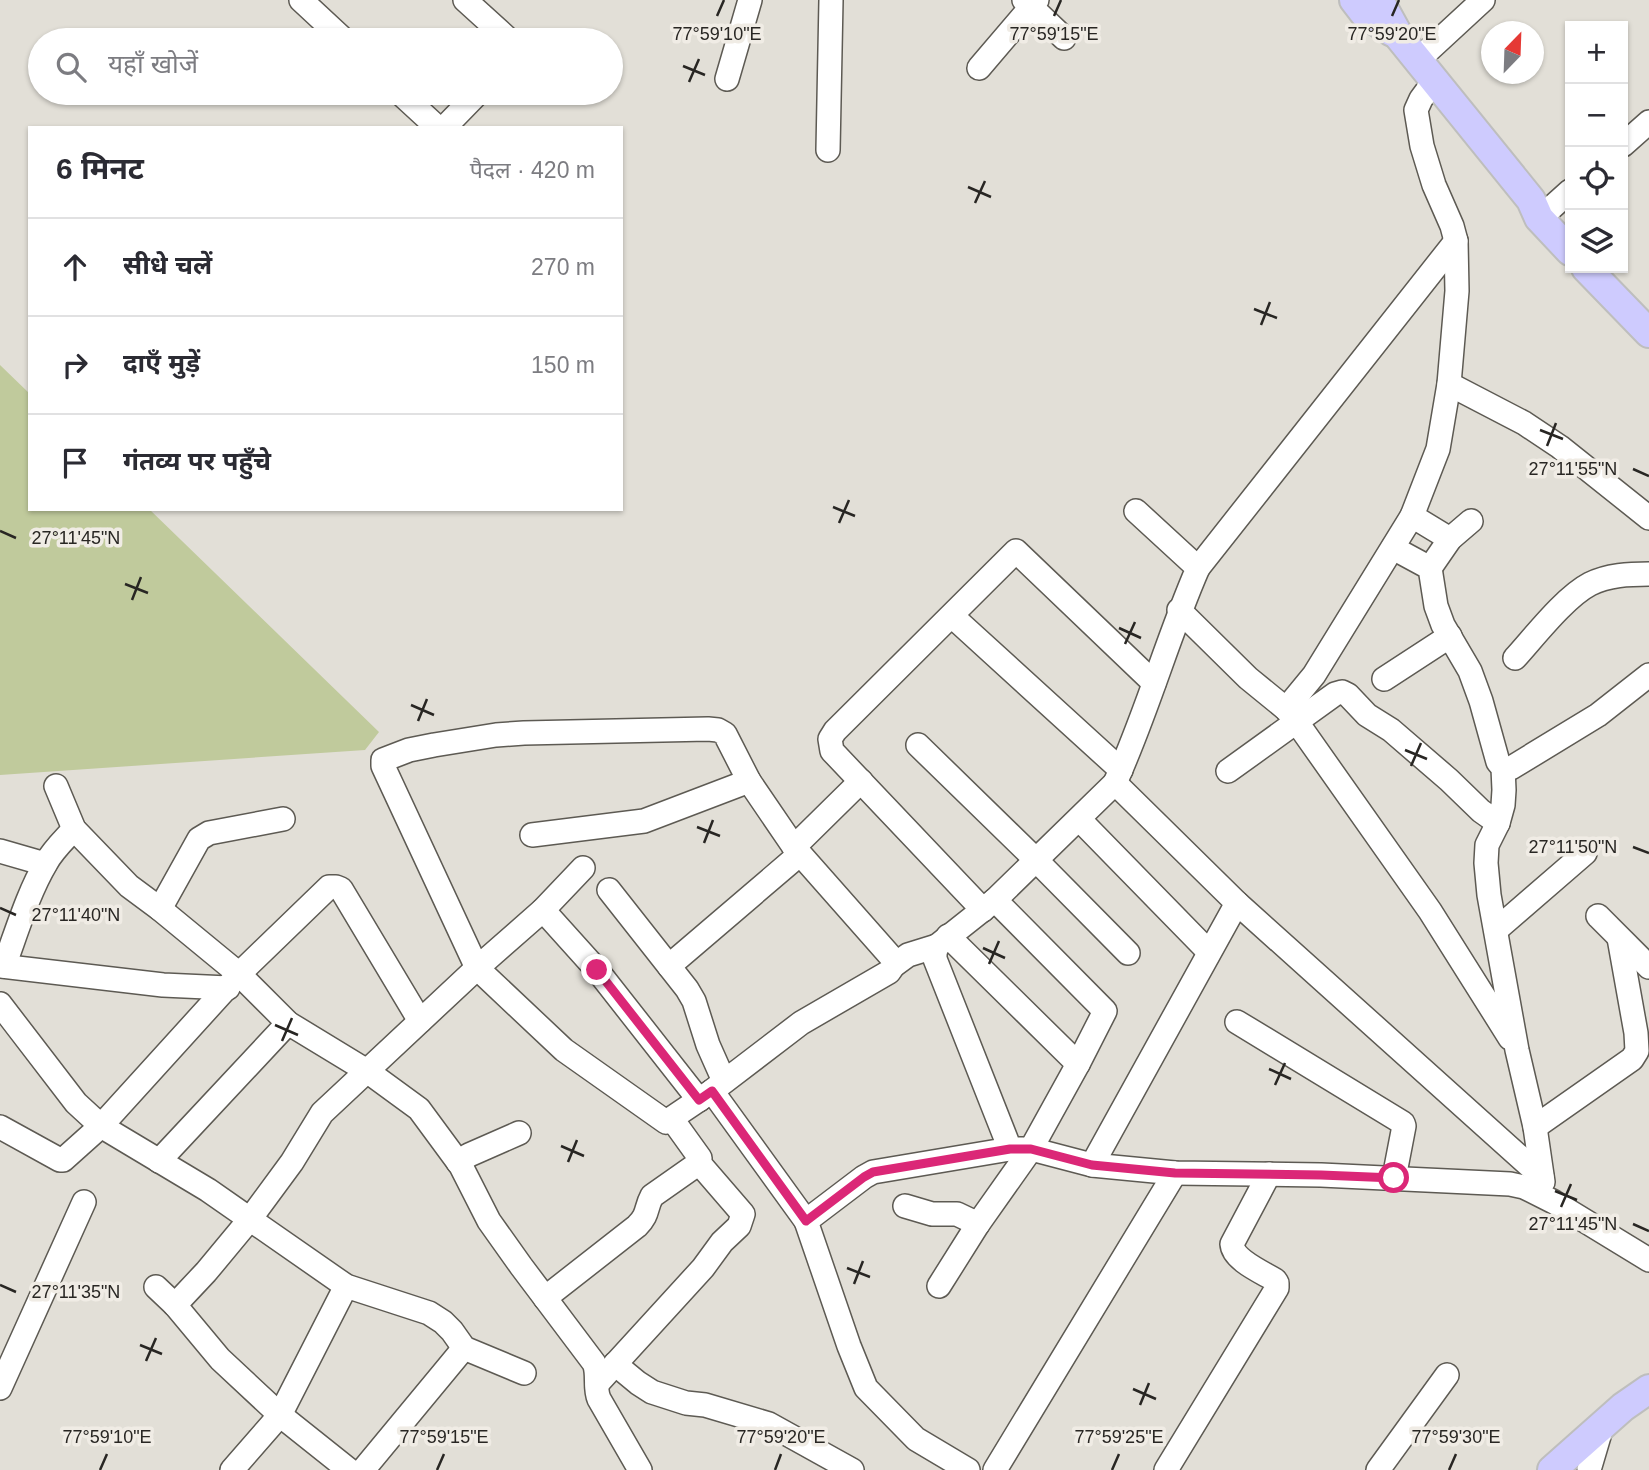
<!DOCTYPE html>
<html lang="hi">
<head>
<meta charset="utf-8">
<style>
	:root { --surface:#fff; --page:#f2f2f3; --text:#2b2b33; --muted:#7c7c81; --line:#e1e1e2 }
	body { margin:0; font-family:Helvetica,"Noto Sans Devanagari",sans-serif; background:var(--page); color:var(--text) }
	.controls { position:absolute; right:21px; top:21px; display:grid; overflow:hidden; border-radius:0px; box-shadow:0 2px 5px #0004 }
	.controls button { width:63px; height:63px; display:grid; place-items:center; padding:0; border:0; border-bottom:2px solid var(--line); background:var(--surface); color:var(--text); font:35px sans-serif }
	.compass { position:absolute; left:1481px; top:21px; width:63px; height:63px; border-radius:50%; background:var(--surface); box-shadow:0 2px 5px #0004; rotate:23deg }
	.stop { position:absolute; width:21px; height:21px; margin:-16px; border:5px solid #db2777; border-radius:50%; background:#fff }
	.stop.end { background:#db2777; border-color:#fff; box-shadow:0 2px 7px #0008 }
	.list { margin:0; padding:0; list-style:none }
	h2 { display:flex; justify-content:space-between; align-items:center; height:91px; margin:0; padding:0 28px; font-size:30px }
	h2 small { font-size:23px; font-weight:400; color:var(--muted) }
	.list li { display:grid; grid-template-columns:46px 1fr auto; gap:21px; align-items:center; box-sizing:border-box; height:98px; padding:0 28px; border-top:2px solid var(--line) }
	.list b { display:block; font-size:26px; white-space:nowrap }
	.list em { font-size:23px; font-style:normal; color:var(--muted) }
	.icon { flex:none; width:38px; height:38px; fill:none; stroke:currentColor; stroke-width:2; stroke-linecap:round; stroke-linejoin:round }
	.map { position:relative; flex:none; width:1649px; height:1470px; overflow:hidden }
	.search { position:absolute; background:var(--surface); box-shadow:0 2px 5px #0004; left:28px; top:28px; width:595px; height:77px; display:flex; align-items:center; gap:18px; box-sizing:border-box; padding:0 24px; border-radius:38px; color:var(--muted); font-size:26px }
	.panel { position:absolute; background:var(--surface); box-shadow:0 2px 5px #0004; left:28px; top:126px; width:595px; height:385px; border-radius:0px }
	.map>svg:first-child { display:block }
	.green { fill:#c0ca9c }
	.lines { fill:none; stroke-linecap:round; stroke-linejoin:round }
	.minor-casing { stroke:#5d5a53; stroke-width:26 }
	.major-casing { stroke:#bebebd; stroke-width:32 }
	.minor { stroke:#fff; stroke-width:23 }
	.major { stroke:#cecbfe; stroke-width:28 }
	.route { stroke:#db2777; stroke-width:9 }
	.ticks { fill:none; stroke:#282623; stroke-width:2.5 }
	.ticks-label { font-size:18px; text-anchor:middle; fill:#282623; stroke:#f0ece5; stroke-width:7; stroke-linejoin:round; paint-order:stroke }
</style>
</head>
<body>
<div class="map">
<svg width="1649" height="1470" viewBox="0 0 1649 1470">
	<rect width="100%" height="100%" fill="#e2dfd7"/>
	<path class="green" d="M0 365 30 394V509H149L379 732 365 750 0 775Z"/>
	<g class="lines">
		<defs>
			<g id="minor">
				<path d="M301 0 344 40"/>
				<path d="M465 0 509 40"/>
				<path d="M1024 0 1064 38"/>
				<path d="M1418 60 1483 0"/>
				<path d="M979 68 1037 0"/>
				<path d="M727 79 750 0"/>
				<path d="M400 93 438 128"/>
				<path d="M444 128 478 93"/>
				<path d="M1623 145 1649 122"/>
				<path d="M828 150 831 0"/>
				<path d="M1550 209 1570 191"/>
				<path d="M1449 384 1524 423 1560 447 1649 518"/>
				<path d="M1412 516 1450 539"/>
				<path d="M1393 548 1430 568 1436 606 1443 625 1470 671 1481 701 1498 762 1503 768 1504 790 1503 805 1498 823 1487 845 1486 863 1489 895 1517 1050 1535 1127 1543 1182"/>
				<path d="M1198 568 1456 241"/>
				<path d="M1430 568 1450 539 1471 521"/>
				<path d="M1179 610 1248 678 1286 709 1296 721 1430 911 1510 1038"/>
				<path d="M952 616 1121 770"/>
				<path d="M1515 658C1535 636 1565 597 1590 584 1608 575 1629 574 1649 574"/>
				<path d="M1384 679 1450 636"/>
				<path d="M1286 709 1314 675 1412 516 1438 449 1449 384 1457 291 1456 241 1452 226 1434 185 1422 146 1416 110 1421 99 1435 80"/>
				<path d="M708 729 718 730 725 734 749 781 794 847 892 958C894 964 893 967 889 972L801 1023 712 1091 666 1122 564 1050 477 968 383 766V760L409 750 434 745 496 735 524 733Z"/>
				<path d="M918 745 1036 860 1128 953"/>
				<path d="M1503 768H1511L1598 715 1649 675"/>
				<path d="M1228 771 1335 694 1342 692 1348 695 1367 715 1391 730 1449 780 1481 811 1498 823"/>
				<path d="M1115 783C1147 713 1167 639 1198 568L1136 511"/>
				<path d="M56 786 74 829 129 886 160 909 239 974 288 1023 367 1071 419 1109 461 1166 489 1221 521 1266 594 1363C599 1374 594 1387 599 1399L640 1470"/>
				<path d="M1079 819 1209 952"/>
				<path d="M532 835 644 821 749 781"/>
				<path d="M794 847 861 781"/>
				<path d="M0 851 45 864"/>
				<path d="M609 890 687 989 694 1001 708 1045 724 1081"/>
				<path d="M995 900 937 946 935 953V959L1010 1149H1023"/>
				<path d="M1237 903 1092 1165 1175 1173 1321 1175 1510 1184 1524 1187 1554 1202 1649 1260"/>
				<path d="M160 909 199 839 209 833 283 819"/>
				<path d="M543 910 597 970 699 1100"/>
				<path d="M983 910 832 751 830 739 835 731 1016 551 1154 683"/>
				<path d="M1598 916 1649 967"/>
				<path d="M1496 930 1585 853"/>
				<path d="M948 936 1078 1064"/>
				<path d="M0 966 163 985 228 988"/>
				<path d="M4 966C16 934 28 893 46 863 53 850 64 840 74 829"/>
				<path d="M669 966 800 854"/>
				<path d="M893 966 908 955 937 946"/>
				<path d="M0 1004 76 1103 101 1126 208 1190 346 1286 429 1313 443 1322 452 1331 464 1348 524 1373"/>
				<path d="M1237 1022 1403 1123 1404 1126 1394 1178"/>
				<path d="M712 1091 806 1221"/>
				<path d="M0 1127 60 1160H63L101 1126 239 974 329 887H336L341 889 420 1021"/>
				<path d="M1535 1127 1632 1059 1637 1051 1636 1033 1619 938"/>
				<path d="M159 1161 288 1023"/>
				<path d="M458 1162 469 1155 519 1133"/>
				<path d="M1092 1165 1031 1149 1078 1064 1105 1011 995 900 1115 783 1237 903 1542 1177"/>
				<path d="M905 1206 932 1214H957L978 1224"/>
				<path d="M939 1286 978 1224 1031 1149"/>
				<path d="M156 1287 175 1305 220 1359 280 1415 349 1470"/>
				<path d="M545 1298 637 1226C649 1214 645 1209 652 1196L699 1163 700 1158 672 1119"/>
				<path d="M175 1305 206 1272 250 1219 292 1162 322 1113 477 968 543 910 583 868"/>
				<path d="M615 1364 638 1383 652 1392 686 1403 705 1405 769 1424 852 1470"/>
				<path d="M597 1384 703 1268 722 1242 739 1226 743 1214 699 1163"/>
				<path d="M0 1388 84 1202"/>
				<path d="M232 1470 280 1415 346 1286"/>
				<path d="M363 1470 464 1348"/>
				<path d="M968 1470 916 1439 866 1388 849 1346 806 1221 864 1177 873 1172 1010 1149"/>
				<path d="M995 1470 1175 1173"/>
				<path d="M1166 1470 1277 1288V1283L1275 1280C1262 1272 1233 1260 1232 1244L1269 1174"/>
				<path d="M1378 1470 1447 1375"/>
				<path d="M1589 1470 1602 1426"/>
			</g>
			<g id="major">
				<path d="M1354 0 1364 13 1392 32"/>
				<path d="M1379 0 1400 38 1531 200 1539 218 1570 251"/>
				<path d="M1586 268 1649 333"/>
				<path d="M1552 1470 1623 1407 1649 1389"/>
			</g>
		</defs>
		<use href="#minor" class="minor-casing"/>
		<use href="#major" class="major-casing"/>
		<use href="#minor" class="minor"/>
		<use href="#major" class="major"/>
	</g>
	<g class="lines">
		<path class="route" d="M597 970 699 1100 712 1091 806 1221 864 1177 873 1172 1010 1149H1031L1092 1165 1175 1173 1321 1175 1394 1178"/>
	</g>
	<path class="ticks" d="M717 16 724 0M1054 16 1061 0M1392 16 1399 0M683 66 705 75M689 82 699 59M968 187 991 197M975 203 985 181M1254 309 1277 318M1261 325 1270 302M1540 430 1563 439M1547 446 1556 423M1633 469 1649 476M833 507 855 516M839 523 849 500M0 531 16 538M125 584 148 593M132 600 141 577M1119 628 1141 638M1125 644 1135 622M411 705 434 715M418 721 427 699M1405 750 1427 759M1411 766 1421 743M697 827 720 836M704 843 713 820M1633 847 1649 853M0 908 16 915M983 948 1005 958M989 964 999 941M275 1025 298 1035M282 1041 292 1018M1269 1069 1291 1079M1275 1085 1285 1063M561 1146 584 1156M568 1162 577 1140M1555 1191 1577 1200M1561 1207 1571 1184M1633 1224 1649 1231M847 1268 870 1277M854 1284 863 1261M0 1285 16 1292M140 1345 162 1354M146 1361 156 1338M1133 1389 1156 1399M1140 1405 1149 1383M100 1470 107 1454M437 1470 444 1454M775 1470 781 1454M1112 1470 1119 1454M1449 1470 1456 1454"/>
	<g class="ticks-label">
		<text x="717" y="40">77°59'10"E</text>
		<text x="1054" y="40">77°59'15"E</text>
		<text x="1392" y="40">77°59'20"E</text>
		<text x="1573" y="475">27°11'55"N</text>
		<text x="76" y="544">27°11'45"N</text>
		<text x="1573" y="853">27°11'50"N</text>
		<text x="76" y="921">27°11'40"N</text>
		<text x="1573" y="1230">27°11'45"N</text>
		<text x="76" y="1298">27°11'35"N</text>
		<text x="107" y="1443">77°59'10"E</text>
		<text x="444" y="1443">77°59'15"E</text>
		<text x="781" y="1443">77°59'20"E</text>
		<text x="1119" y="1443">77°59'25"E</text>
		<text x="1456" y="1443">77°59'30"E</text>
	</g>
</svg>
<div class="controls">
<button>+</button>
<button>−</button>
<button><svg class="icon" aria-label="locate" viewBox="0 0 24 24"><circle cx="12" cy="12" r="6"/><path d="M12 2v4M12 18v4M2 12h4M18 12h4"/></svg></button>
<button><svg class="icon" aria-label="layers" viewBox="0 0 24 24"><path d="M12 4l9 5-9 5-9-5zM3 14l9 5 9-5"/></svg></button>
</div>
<svg class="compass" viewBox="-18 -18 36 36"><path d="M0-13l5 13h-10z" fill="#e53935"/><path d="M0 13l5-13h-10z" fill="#7c7c81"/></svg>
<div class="stop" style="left:1394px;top:1178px"></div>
<div class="stop end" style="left:597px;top:970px"></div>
<div class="search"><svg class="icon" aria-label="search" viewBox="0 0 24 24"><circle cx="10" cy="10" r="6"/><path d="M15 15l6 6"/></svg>यहाँ खोजें</div>
<section class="panel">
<h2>6 मिनट<small>पैदल · 420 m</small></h2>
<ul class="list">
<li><svg class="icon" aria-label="ahead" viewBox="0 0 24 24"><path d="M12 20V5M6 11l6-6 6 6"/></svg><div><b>सीधे चलें</b></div><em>270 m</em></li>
<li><svg class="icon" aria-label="right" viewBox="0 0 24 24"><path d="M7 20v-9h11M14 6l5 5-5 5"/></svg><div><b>दाएँ मुड़ें</b></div><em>150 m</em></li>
<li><svg class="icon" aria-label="arrive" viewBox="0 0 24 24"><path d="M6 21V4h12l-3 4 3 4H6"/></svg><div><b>गंतव्य पर पहुँचे</b></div></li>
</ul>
</section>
</div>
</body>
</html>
